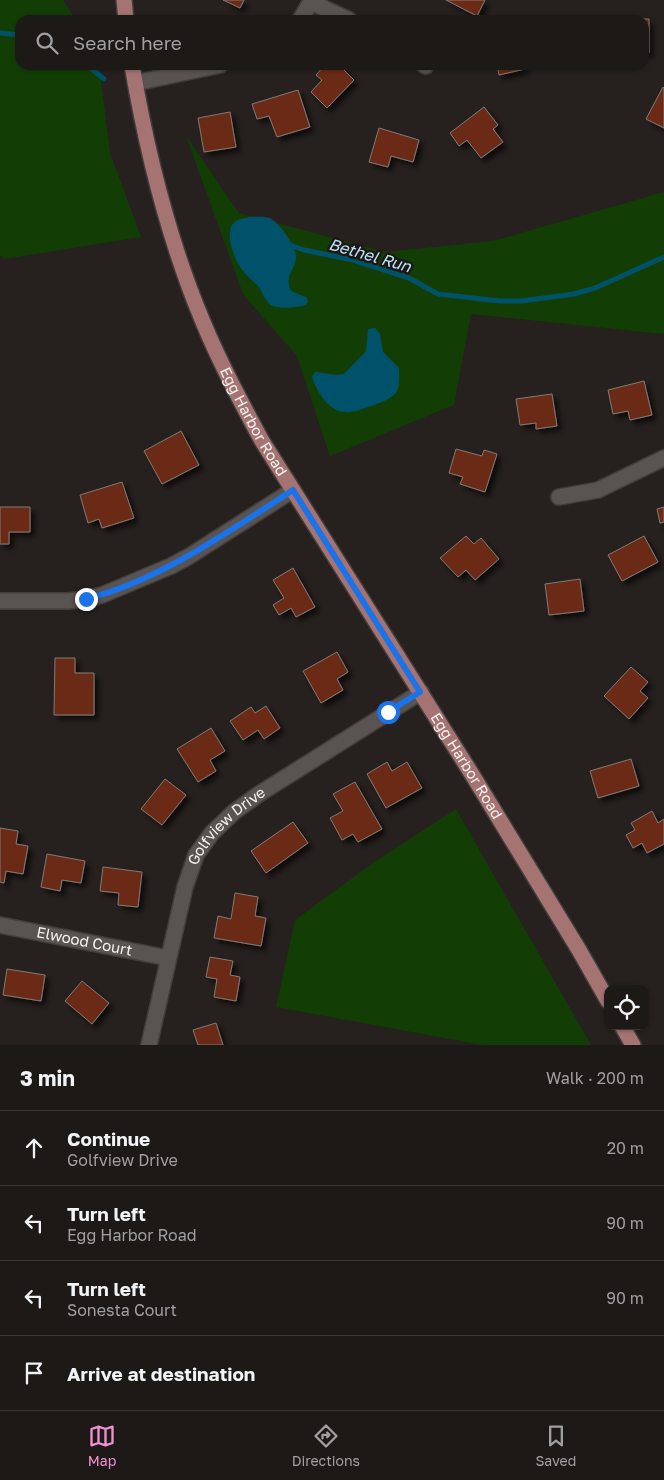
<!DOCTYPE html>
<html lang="en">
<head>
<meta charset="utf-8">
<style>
	:root { --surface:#1c1917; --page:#292624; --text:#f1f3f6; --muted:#a0a0a1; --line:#3a3836; --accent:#f491d4 }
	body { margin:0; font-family:"Golos Text",sans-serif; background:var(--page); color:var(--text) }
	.controls { position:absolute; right:15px; bottom:15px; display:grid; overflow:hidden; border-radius:10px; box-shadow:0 1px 4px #0004 }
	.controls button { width:45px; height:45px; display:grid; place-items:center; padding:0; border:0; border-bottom:1px solid var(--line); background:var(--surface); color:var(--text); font:25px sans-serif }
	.stop { position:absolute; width:15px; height:15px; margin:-11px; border:4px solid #1a73e8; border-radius:50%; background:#fff }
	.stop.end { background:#1a73e8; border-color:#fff; box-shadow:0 1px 5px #0008 }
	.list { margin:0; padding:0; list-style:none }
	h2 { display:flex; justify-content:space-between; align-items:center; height:65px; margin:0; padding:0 20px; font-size:21px }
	h2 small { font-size:16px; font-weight:400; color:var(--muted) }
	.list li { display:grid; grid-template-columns:32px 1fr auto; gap:15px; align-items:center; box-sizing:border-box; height:75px; padding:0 20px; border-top:1px solid var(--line) }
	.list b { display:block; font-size:19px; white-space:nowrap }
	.list p { margin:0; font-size:16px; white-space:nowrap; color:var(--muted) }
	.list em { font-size:16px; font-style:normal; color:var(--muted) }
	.icon { flex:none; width:28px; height:28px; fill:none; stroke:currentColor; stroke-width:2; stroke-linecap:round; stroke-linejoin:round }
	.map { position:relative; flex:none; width:664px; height:1045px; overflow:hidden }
	.search { position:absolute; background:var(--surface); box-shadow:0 1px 4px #0004; left:15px; right:15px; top:15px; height:55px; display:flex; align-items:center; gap:12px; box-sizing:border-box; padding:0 18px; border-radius:15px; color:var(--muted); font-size:19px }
	.sheet { height:365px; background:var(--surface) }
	nav { display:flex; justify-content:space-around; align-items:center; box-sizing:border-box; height:70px; border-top:1px solid var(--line); background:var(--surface); font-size:14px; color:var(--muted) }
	nav a { display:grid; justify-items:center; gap:2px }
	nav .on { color:var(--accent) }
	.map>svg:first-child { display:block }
	.green { fill:#123e05 }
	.water { fill:#00526a }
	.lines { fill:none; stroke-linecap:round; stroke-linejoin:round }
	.stream { stroke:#00526a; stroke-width:5 }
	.building { fill:#6b2b13; stroke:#807a78; filter:url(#shadow) }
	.minor-casing { stroke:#423e3c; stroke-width:18 }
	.major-casing { stroke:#423e3c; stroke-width:18 }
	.minor { stroke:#595351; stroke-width:15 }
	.major { stroke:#a67373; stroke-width:15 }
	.route { stroke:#1a73e8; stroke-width:6 }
	.labels { text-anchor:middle; stroke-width:5; stroke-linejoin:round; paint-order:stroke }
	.street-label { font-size:15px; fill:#f6f3f1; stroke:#1c1816 }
	.water-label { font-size:16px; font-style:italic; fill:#bae5f7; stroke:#1c1816 }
</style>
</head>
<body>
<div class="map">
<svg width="664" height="1045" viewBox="0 0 664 1045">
	<defs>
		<filter id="shadow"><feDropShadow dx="4.5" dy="4.5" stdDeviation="2.5" flood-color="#0009"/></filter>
	</defs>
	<rect width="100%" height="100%" fill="#26211f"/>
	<g class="green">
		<path d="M0 0H63L76 20H20V65H99L110 153 141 237 4 259 0 255Z"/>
		<path d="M186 136 239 213 385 252 493 241 664 192V334L471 314 454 405 330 456 297 356 243 294Z"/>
		<path d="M456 809 591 1045H483L276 1007 295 920 373 863Z"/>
	</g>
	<g class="water">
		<path d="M249 217C256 217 263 216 269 218 278 220 298 249 296 258 294 273 284 274 291 291L306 297 308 301 306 305C297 307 279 310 271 305 265 301 262 291 258 286 253 281 248 277 244 272 235 262 225 237 232 225 236 219 243 219 249 217Z"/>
		<path d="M375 328 380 334 383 352 399 368C399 376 401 387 395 394 390 399 378 404 371 406 363 409 353 413 345 412 329 412 316 390 312 377L315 372C327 373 332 376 344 374L366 351 368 329Z"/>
	</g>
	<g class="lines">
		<g class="stream">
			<path d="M0 33 20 35"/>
			<path d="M87 65 104 79"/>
			<path d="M287 244 304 250 353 260 409 278 438 294 500 301H521L574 294 595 288 664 257"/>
		</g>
	</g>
	<g class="building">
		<path d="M223 0H244L240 8Z"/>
		<path d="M446 0H485L477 16Z"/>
		<path d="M620 19H649V53H644V20H620Z"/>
		<path d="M325 65H339L354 80 327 108 311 92 322 80 316 75Z"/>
		<path d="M497 65H525V69L499 75Z"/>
		<path d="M663 87 664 88V128L646 119Z"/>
		<path d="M298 90 310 127 277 137 269 116 257 119 252 104Z"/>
		<path d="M484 107 498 125 493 129 503 142 481 158 467 140 459 146 450 133Z"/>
		<path d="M230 112 236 147 204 152 198 118Z"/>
		<path d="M379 128 419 140 413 162 391 156 388 167 369 162Z"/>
		<path d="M644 381 652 415 630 420 628 411 613 414 608 390Z"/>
		<path d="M552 394 557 426 536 429V423L520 425 516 399Z"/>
		<path d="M181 431 199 465 162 484 144 451Z"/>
		<path d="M456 449 482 456 484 450 497 454 485 492 460 484 463 477 449 473Z"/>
		<path d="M122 482 134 518 102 528 99 519 88 523 80 495Z"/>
		<path d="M0 507H30V532H9V544H0Z"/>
		<path d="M664 507V522L660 523 657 509Z"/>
		<path d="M466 536 474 544 481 538 499 559 475 580 466 570 458 577 440 558Z"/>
		<path d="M644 536 658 562 622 581 608 555Z"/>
		<path d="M293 568 315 607 296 617 291 608 279 615 273 605 284 598 273 580Z"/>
		<path d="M580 579 584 611 549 615 545 584Z"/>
		<path d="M337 652 348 672 337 679 343 690 321 703 303 671Z"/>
		<path d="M55 658H75V673H94V715H54Z"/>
		<path d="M631 667 648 682 640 691 648 698 629 719 604 696Z"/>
		<path d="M266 706 280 728 264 739 258 730 243 740 230 721 251 707 255 713Z"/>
		<path d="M211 728 225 751 210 760 216 771 198 782 177 749Z"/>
		<path d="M631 759 639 786 598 798 590 771Z"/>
		<path d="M387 762 392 771 407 762 422 788 386 808 367 774Z"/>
		<path d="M165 779 186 795 162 825 141 809Z"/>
		<path d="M355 782 382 829 358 842 353 834 342 840 330 818 343 811 333 794Z"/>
		<path d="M652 811 658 823 664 819V844L647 853 642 843 633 848 626 835 635 830 631 823Z"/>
		<path d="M293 822 308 843 266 873 251 851Z"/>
		<path d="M0 828 18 831 16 844 28 846 23 874 6 871 4 883 0 882Z"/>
		<path d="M47 854 85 861 81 883 62 880 60 891 41 887Z"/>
		<path d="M103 867 142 872 138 907 118 905 119 893 100 891Z"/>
		<path d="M235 893 258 897 255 916 266 918 261 946 214 938 218 916 231 919Z"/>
		<path d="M210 957 233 961 230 975 240 977 236 1001 214 997 217 979 206 977Z"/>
		<path d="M7 969 45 975 41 1001 3 995Z"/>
		<path d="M82 981 109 1003 92 1024 65 1001Z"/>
		<path d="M216 1023 223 1045H198L193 1030Z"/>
	</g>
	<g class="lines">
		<defs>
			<g id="minor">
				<path d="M311 2 349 20"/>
				<path d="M300 20 312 0"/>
				<path d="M424 65 426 66"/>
				<path d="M135 83 220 65"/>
				<path d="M559 497 598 490 664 458"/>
				<path d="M0 601H68L86 599 102 595 171 566 188 557 293 490"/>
				<path id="s1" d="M0 925 168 958"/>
				<path id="s2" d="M149 1045 185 887 196 855 212 833 234 812 259 794 421 692"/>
			</g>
			<g id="major">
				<path d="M124 0 126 20"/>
				<path id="s3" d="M132 65C147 153 168 239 203 322 220 363 241 402 262 441L473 776 579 950 608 1001"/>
				<path d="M622 1026 633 1045"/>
			</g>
		</defs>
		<use href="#minor" class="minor-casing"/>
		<use href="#major" class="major-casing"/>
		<use href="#minor" class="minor"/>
		<use href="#major" class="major"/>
	</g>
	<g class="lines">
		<path class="route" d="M86 599C161 580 229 531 293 490L420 692 388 712"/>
	</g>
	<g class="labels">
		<g class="street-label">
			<text dy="5" stroke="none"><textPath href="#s3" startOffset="379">Egg Harbor Road</textPath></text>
			<text dy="5" stroke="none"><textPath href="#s3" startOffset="784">Egg Harbor Road</textPath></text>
			<text dy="5" stroke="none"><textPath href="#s2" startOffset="238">Golfview Drive</textPath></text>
			<text dy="5" stroke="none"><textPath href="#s1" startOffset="86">Elwood Court</textPath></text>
		</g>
		<g class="water-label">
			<text transform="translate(370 255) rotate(16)" y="6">Bethel Run</text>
		</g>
	</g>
</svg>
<div class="controls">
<button><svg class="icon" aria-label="locate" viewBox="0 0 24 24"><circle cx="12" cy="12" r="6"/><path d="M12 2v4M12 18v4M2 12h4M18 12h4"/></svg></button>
</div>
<div class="stop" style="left:388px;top:712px"></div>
<div class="stop end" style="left:86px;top:599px"></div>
<div class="search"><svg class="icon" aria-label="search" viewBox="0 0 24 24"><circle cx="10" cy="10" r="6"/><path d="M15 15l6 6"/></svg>Search here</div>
</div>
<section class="sheet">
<h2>3 min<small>Walk · 200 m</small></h2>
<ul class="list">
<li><svg class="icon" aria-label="ahead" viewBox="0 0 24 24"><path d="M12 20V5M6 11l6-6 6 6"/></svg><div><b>Continue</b><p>Golfview Drive</p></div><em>20 m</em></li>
<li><svg class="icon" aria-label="left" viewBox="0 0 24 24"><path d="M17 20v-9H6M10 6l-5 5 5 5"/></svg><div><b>Turn left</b><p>Egg Harbor Road</p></div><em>90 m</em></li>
<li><svg class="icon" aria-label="left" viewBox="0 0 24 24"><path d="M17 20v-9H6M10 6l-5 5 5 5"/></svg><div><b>Turn left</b><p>Sonesta Court</p></div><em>90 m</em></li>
<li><svg class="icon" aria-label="arrive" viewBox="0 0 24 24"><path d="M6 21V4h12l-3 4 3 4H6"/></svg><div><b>Arrive at destination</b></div></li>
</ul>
</section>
<nav>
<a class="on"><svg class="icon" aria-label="map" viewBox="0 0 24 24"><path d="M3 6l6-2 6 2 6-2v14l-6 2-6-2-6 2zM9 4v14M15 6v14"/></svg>Map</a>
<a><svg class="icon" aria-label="directions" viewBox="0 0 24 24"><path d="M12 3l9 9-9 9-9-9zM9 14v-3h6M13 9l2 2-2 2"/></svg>Directions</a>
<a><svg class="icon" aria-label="saved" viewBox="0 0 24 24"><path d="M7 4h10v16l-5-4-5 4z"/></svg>Saved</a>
</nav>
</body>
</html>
